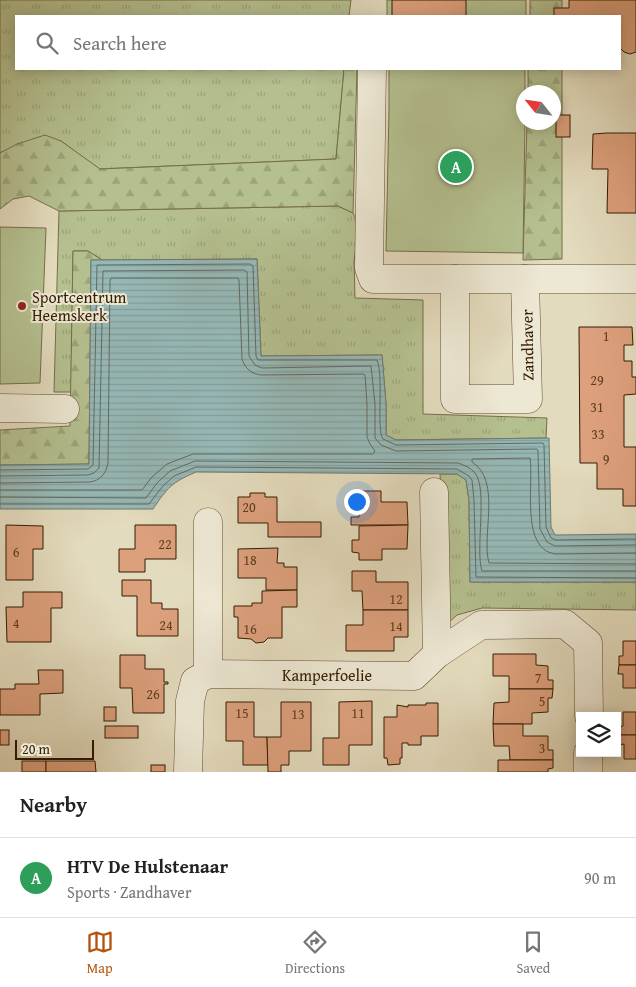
<!DOCTYPE html>
<html lang="en">
<head>
<meta charset="utf-8">
<style>
	:root { --surface:#fff; --page:#f2f2f2; --text:#222; --muted:#767676; --line:#e0e0e0; --accent:#b45309 }
	body { margin:0; font-family:"Gentium Book Plus",serif; background:var(--page); color:var(--text) }
	.controls { position:absolute; right:15px; bottom:15px; display:grid; overflow:hidden; border-radius:0px; box-shadow:0 2px 12px #0003 }
	.controls button { width:45px; height:45px; display:grid; place-items:center; padding:0; border:0; border-bottom:1px solid var(--line); background:var(--surface); color:var(--text); font:25px sans-serif }
	.compass { position:absolute; left:516px; top:85px; width:45px; height:45px; border-radius:50%; background:var(--surface); box-shadow:0 2px 12px #0003; rotate:300deg }
	.scale { position:absolute; left:15px; bottom:12px; width:79px; box-sizing:border-box; padding-left:5px; border:2px solid #351c02; border-top:0; font-size:14px; line-height:18px; white-space:nowrap; color:#351c02; -webkit-text-stroke:4px #ede8d4; paint-order:stroke }
	.you { position:absolute; left:356px; top:501px; width:18px; height:18px; margin:-12px; border:4px solid #fff; border-radius:50%; background:#1a73e8; box-shadow:0 0 0 8px #1a73e833 }
	.badge { display:grid; place-items:center; width:32px; height:32px; border-radius:50%; background:var(--accent); color:#fff; font-size:16px; font-weight:700 }
	.pin { position:absolute; translate:-50% -50%; border:2px solid #fff; box-shadow:0 1px 5px #0006 }
	.list { margin:0; padding:0; list-style:none }
	h2 { display:flex; justify-content:space-between; align-items:center; height:65px; margin:0; padding:0 20px; font-size:21px }
	h2 small { font-size:16px; font-weight:400; color:var(--muted) }
	.list li { display:grid; grid-template-columns:32px 1fr auto; gap:15px; align-items:center; box-sizing:border-box; height:80px; padding:0 20px; border-top:1px solid var(--line) }
	.list b { display:block; font-size:19px; white-space:nowrap }
	.list p { margin:0; font-size:16px; white-space:nowrap; color:var(--muted) }
	.list em { font-size:16px; font-style:normal; color:var(--muted) }
	.icon { flex:none; width:28px; height:28px; fill:none; stroke:currentColor; stroke-width:2; stroke-linecap:round; stroke-linejoin:round }
	.map { position:relative; flex:none; width:636px; height:772px; overflow:hidden }
	.search { position:absolute; background:var(--surface); box-shadow:0 2px 12px #0003; left:15px; right:15px; top:15px; height:55px; display:flex; align-items:center; gap:12px; box-sizing:border-box; padding:0 18px; border-radius:0px; color:var(--muted); font-size:19px }
	.sheet { height:145px; background:var(--surface) }
	nav { display:flex; justify-content:space-around; align-items:center; box-sizing:border-box; height:70px; border-top:1px solid var(--line); background:var(--surface); font-size:14px; color:var(--muted) }
	nav a { display:grid; justify-items:center; gap:2px }
	nav .on { color:var(--accent) }
	.map>svg:first-child { display:block }
	.grass { fill:url(#grass-tufts); stroke:#756e49 }
	.forest { fill:url(#forest-firs); stroke:#756e49 }
	.pitch { fill:#b5c090; stroke:#756e49 }
	.water { fill:url(#water-rules); stroke:#6f7a6f }
	.lines { fill:none; stroke-linecap:round; stroke-linejoin:round }
	.shore { stroke:#666a5d; stroke-width:1 }
	.building { fill:#dca07c; stroke:#351c02 }
	.minor-casing { stroke:#604c31; stroke-width:29 }
	.minor { stroke:#ede8d4; stroke-width:28 }
	.poi-dot { fill:#8f2418; stroke:#ede8d4; stroke-width:2 }
	.labels { text-anchor:middle; stroke-width:4; stroke-linejoin:round; paint-order:stroke }
	.number-label { font-size:14px; fill:#5f3d20 }
	.poi-label { font-size:16px; fill:#351c02; stroke:#ede8d4; text-anchor:start }
	.street-label { font-size:16px; fill:#351c02; stroke:#ede8d4 }
</style>
</head>
<body>
<div class="map">
<svg width="636" height="772" viewBox="0 0 636 772">
	<defs>
		<pattern id="grass-tufts" width="24" height="20" patternUnits="userSpaceOnUse" patternTransform="scale(1.25)"><rect width="24" height="20" fill="#b5c090"/><path d="M3 7l-1-3M5 7V3M7 7l1-3M15 17l-1-3M17 17v-4M19 17l1-3" fill="none" stroke="#9ca47b"/></pattern>
		<pattern id="forest-firs" width="22" height="20" patternUnits="userSpaceOnUse" patternTransform="scale(1.25)"><rect width="22" height="20" fill="#b5c090"/><path d="M5 1l3.5 6h-7zM16 11l3.5 6h-7z" fill="#9ca47b"/></pattern>
		<pattern id="water-rules" width="6" height="5" patternUnits="userSpaceOnUse" patternTransform="scale(1.25)"><rect width="6" height="5" fill="#96b9b8"/><path d="M0 2.5h6" fill="none" stroke="#829e9d"/></pattern>
	</defs>
	<rect width="100%" height="100%" fill="#e3dbbd"/>
	<filter id="stains"><feTurbulence type="fractalNoise" baseFrequency=".004" numOctaves="4"/><feColorMatrix values="0 0 0 0 .2 0 0 0 0 .09 0 0 0 0 .02 0 0 0 .5 -.17"/></filter>
	<radialGradient id="worn" r=".72"><stop offset=".6" stop-color="#630" stop-opacity="0"/><stop offset="1" stop-color="#630" stop-opacity=".3"/></radialGradient>
	<g class="grass">
		<path d="M0 0H351L349 16H16V69H344L336 159 99 169 61 141 1 152 0 153Z"/>
		<path d="M338 206 353 213 359 225 354 261 355 298 423 300V414L547 418 546 438 396 440 386 435V404L382 355 261 356 257 259 102 260 88 251H73L71 392H54L59 211Z"/>
		<path d="M440 474H457L466 480 469 500 470 582H636V610L482 608 457 615 447 624Z"/>
	</g>
	<g class="forest">
		<rect x="530" y="0" width="32" height="16"/>
		<path d="M344 69H357L353 213 338 206 59 211 29 196 13 199 0 209V153L17 144 45 135 61 141 100 169 336 159Z"/>
		<path d="M528 69H562V259L523 260 527 123 554 122V92H528Z"/>
		<path d="M73 251H88L102 260H91L89 464 0 465V430L70 426Z"/>
	</g>
	<g class="pitch">
		<rect x="387" y="0" width="139" height="16"/>
		<path d="M389 69H525V92H524V122L525 123 523 253 386 251 389 110Z"/>
		<path d="M0 227 46 228 40 383 0 384Z"/>
	</g>
	<path class="water" d="M257 259 261 356 382 355 386 404V435L396 440 549 438 551 527 555 535 636 534V582H470L469 500 466 480 457 474 196 472C171 483 168 487 153 509H0V465L89 464 91 260Z"/>
	<g class="lines">
		<g class="shore">
			<path d="M0 470 88 469 93 465 97 265 250 264 253 266 256 356 258 360H377C384 377 376 429 383 439L396 445 543 443 544 445 546 527 551 538 556 540 636 539"/>
			<path d="M0 476 88 475 94 473 99 468 103 271 244 270 247 272 249 356 255 365 262 368 371 366 375 404V438L381 445 396 451 537 449 538 451 540 529 547 542 555 546 636 545"/>
			<path d="M0 483 89 482C100 481 106 474 108 463L110 281 111 278H238L239 280 242 359C245 368 251 374 261 375L363 374 365 375 367 404V437L370 444 375 451 373 454H193L167 464 152 477 142 490H0"/>
			<path d="M0 497 146 498 157 483 170 471 195 461 458 463C464 465 471 468 475 473 488 489 475 550 482 571H636"/>
			<path d="M0 504H149L162 487 174 476 196 467 457 469 469 476 472 480 474 500 476 577 636 578"/>
			<path d="M636 553 555 554C520 549 534 483 530 458L472 459V462C502 481 481 535 489 563L636 564"/>
		</g>
	</g>
	<g class="building">
		<rect x="392" y="0" width="74" height="16"/>
		<path d="M569 0H636V52L630 54 624 52 620 48V16H554V8H569Z"/>
		<rect x="556" y="115" width="14" height="22"/>
		<path d="M607 133H636V213H607L608 169H592L593 134Z"/>
		<path d="M579 327H632L633 345H624V361H632V377H636V394L624 395V447H636V506H623V489H597V463H580Z"/>
		<path d="M359 491H381V502H407L408 525H351V517H359Z"/>
		<path d="M250 493H265V497H277V522H321V537H268V523H238V497H250Z"/>
		<path d="M6 525 43 526V549H33V580H6Z"/>
		<path d="M135 525H176V559H145V572H119V549H135Z"/>
		<path d="M408 525 407 549H382V560H359V553L352 552V540H359V526Z"/>
		<path d="M278 548 277 563H284V567H297V590H266V578H238V549Z"/>
		<path d="M352 571H376V582H408V610H363L362 591H352Z"/>
		<path d="M122 580H151V603H162V609H178V636H137V596H122Z"/>
		<path d="M297 590V607H282V638H268L264 642 256 643 251 639 238 638V617H234V606H252V603H262V591Z"/>
		<path d="M23 592H62V608H51V642H7L6 607H23Z"/>
		<path d="M363 610H408V637H394V651H346V625H363Z"/>
		<path d="M623 641H636V665H619V656H623Z"/>
		<path d="M493 654H536V665L548 666V680H553V689H509V676H493Z"/>
		<path d="M120 655H145V669H164V682H168V684H164V713H133L132 688H120Z"/>
		<path d="M619 665H636V688H623V674H618Z"/>
		<path d="M38 670H63V693L40 694V715H0V689H15V684H39Z"/>
		<path d="M509 689H553L552 698H548V712L532 713V724H493L494 703 509 702Z"/>
		<path d="M372 701V745H349V765H323V738H339V702Z"/>
		<path d="M226 702H254V737H267L268 765H243V741H226Z"/>
		<path d="M281 702H311V751H289V765H281V772H268L267 737H281Z"/>
		<path d="M426 703H438V736H421V745H408V743H402V758H400V764L388 765 387 758H384V717H397V705L408 707V705H426Z"/>
		<rect x="104" y="707" width="12" height="14"/>
		<path d="M623 712H636V735H619V727L623 726Z"/>
		<path d="M493 724H523V736H548V750H553V760H510L509 746H494Z"/>
		<rect x="105" y="726" width="33" height="12"/>
		<rect x="0" y="730" width="9" height="15"/>
		<path d="M619 735H636V759H624V744L619 745Z"/>
		<path d="M498 760H553V768L548 769V772H498Z"/>
		<rect x="22" y="761" width="24" height="11"/>
		<path d="M46 761H95L96 772H46Z"/>
		<rect x="151" y="765" width="14" height="7"/>
	</g>
	<g class="lines">
		<defs>
			<g id="minor">
				<path d="M372 69 369 268 373 279H636"/>
				<path d="M455 279V399H528L525 279"/>
				<path d="M0 408 65 409"/>
				<path d="M434 492 437 654"/>
				<path d="M208 522V674"/>
				<path d="M188 772 190 701 195 681 208 674 414 676 437 654 481 625 565 624 588 643 589 716"/>
				<path d="M588 772V753"/>
			</g>
		</defs>
		<use href="#minor" class="minor-casing"/>
		<use href="#minor" class="minor"/>
	</g>
	<circle class="poi-dot" cx="22" cy="306" r="5"/>
	<g class="labels">
		<g class="number-label">
			<text x="606" y="341">1</text>
			<text x="597" y="385">29</text>
			<text x="597" y="412">31</text>
			<text x="598" y="439">33</text>
			<text x="606" y="464">9</text>
			<text x="249" y="512">20</text>
			<text x="165" y="549">22</text>
			<text x="16" y="557">6</text>
			<text x="250" y="565">18</text>
			<text x="396" y="604">12</text>
			<text x="16" y="628">4</text>
			<text x="166" y="630">24</text>
			<text x="396" y="631">14</text>
			<text x="250" y="634">16</text>
			<text x="538" y="683">7</text>
			<text x="153" y="699">26</text>
			<text x="542" y="706">5</text>
			<text x="242" y="718">15</text>
			<text x="358" y="718">11</text>
			<text x="298" y="719">13</text>
			<text x="542" y="753">3</text>
		</g>
		<g class="poi-label">
			<text x="32" y="303">Sportcentrum<tspan x="32" dy="18">Heemskerk</tspan></text>
		</g>
		<g class="street-label">
			<text transform="translate(527 345) rotate(-91)" y="6">Zandhaver</text>
			<text x="327" y="681">Kamperfoelie</text>
		</g>
	</g>
	<rect width="100%" height="100%" filter="url(#stains)"/>
	<rect width="100%" height="100%" fill="url(#worn)"/>
</svg>
<div class="controls">
<button><svg class="icon" aria-label="layers" viewBox="0 0 24 24"><path d="M12 4l9 5-9 5-9-5zM3 14l9 5 9-5"/></svg></button>
</div>
<svg class="compass" viewBox="-18 -18 36 36"><path d="M0-13l5 13h-10z" fill="#e53935"/><path d="M0 13l5-13h-10z" fill="#767676"/></svg>
<div class="scale">20 m</div>
<div class="you"></div>
<div class="pin badge" style="left:456px;top:167px;background:#2e9e5b">A</div>
<div class="search"><svg class="icon" aria-label="search" viewBox="0 0 24 24"><circle cx="10" cy="10" r="6"/><path d="M15 15l6 6"/></svg>Search here</div>
</div>
<section class="sheet">
<h2>Nearby<small></small></h2>
<ul class="list">
<li><span class="badge" style="background:#2e9e5b">A</span><div><b>HTV De Hulstenaar</b><p>Sports · Zandhaver</p></div><em>90 m</em></li>
</ul>
</section>
<nav>
<a class="on"><svg class="icon" aria-label="map" viewBox="0 0 24 24"><path d="M3 6l6-2 6 2 6-2v14l-6 2-6-2-6 2zM9 4v14M15 6v14"/></svg>Map</a>
<a><svg class="icon" aria-label="directions" viewBox="0 0 24 24"><path d="M12 3l9 9-9 9-9-9zM9 14v-3h6M13 9l2 2-2 2"/></svg>Directions</a>
<a><svg class="icon" aria-label="saved" viewBox="0 0 24 24"><path d="M7 4h10v16l-5-4-5 4z"/></svg>Saved</a>
</nav>
</body>
</html>
